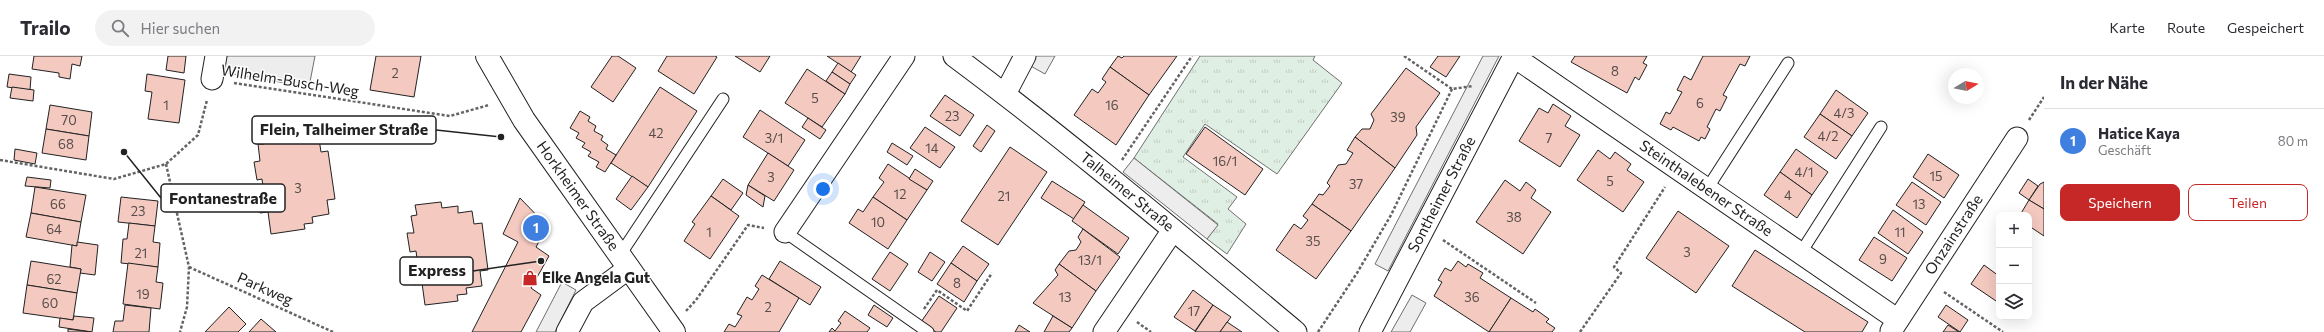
<!DOCTYPE html>
<html lang="de">
<head>
<meta charset="utf-8">
<style>
	:root { --surface:#fff; --page:#f2f2f3; --text:#2b2b33; --muted:#7c7c81; --line:#e1e1e2; --accent:#c62828 }
	body { margin:0; font-family:Commissioner,sans-serif; background:var(--page); color:var(--text) }
	.controls { position:absolute; right:12px; bottom:12px; display:grid; overflow:hidden; border-radius:8px; box-shadow:0 4px 16px #0002 }
	.controls button { width:36px; height:36px; display:grid; place-items:center; padding:0; border:0; border-bottom:1px solid var(--line); background:var(--surface); color:var(--text); font:20px sans-serif }
	.compass { position:absolute; left:1948px; top:12px; width:36px; height:36px; border-radius:50%; background:var(--surface); box-shadow:0 4px 16px #0002; rotate:80deg }
	.you { position:absolute; left:823px; top:133px; width:14px; height:14px; margin:-10px; border:3px solid #fff; border-radius:50%; background:#1a73e8; box-shadow:0 0 0 6px #1a73e833 }
	.badge { display:grid; place-items:center; width:26px; height:26px; border-radius:50%; background:var(--accent); color:#fff; font-size:13px; font-weight:700 }
	.pin { position:absolute; translate:-50% -50%; border:2px solid #fff; box-shadow:0 1px 4px #0006 }
	.list { margin:0; padding:0; list-style:none }
	h2 { display:flex; justify-content:space-between; align-items:center; height:52px; margin:0; padding:0 16px; font-size:17px }
	h2 small { font-size:13px; font-weight:400; color:var(--muted) }
	.list li { display:grid; grid-template-columns:26px 1fr auto; gap:12px; align-items:center; box-sizing:border-box; height:64px; padding:0 16px; border-top:1px solid var(--line) }
	.list b { display:block; font-size:15px; white-space:nowrap }
	.list p { margin:0; font-size:13px; white-space:nowrap; color:var(--muted) }
	.list em { font-size:13px; font-style:normal; color:var(--muted) }
	.actions { display:flex; gap:8px; padding:12px 16px }
	.actions a { flex:1; padding:9px 0; border:1px solid var(--accent); border-radius:8px; text-align:center; font-size:14px; color:var(--accent) }
	.actions .main { background:var(--accent); color:#fff }
	.icon { flex:none; width:22px; height:22px; fill:none; stroke:currentColor; stroke-width:2; stroke-linecap:round; stroke-linejoin:round }
	.map { position:relative; flex:none; width:2044px; height:276px; overflow:hidden }
	header { display:flex; align-items:center; gap:24px; box-sizing:border-box; height:56px; padding:0 20px; background:var(--surface); border-bottom:1px solid var(--line) }
	header strong { font-size:19px }
	nav { display:flex; gap:22px; margin-inline-start:auto; font-size:14px }
	.search { width:280px; height:36px; background:var(--page); display:flex; align-items:center; gap:10px; box-sizing:border-box; padding:0 14px; border-radius:22px; color:var(--muted); font-size:15px }
	main { display:flex }
	aside { flex:1; background:var(--surface) }
	.map>svg:first-child { display:block }
	.grass { fill:url(#grass-tufts); stroke:#6f6f6f }
	.parking { fill:#ededed; stroke:#6f6f6f }
	.building { fill:#f3c9c0; stroke:#222 }
	.lines { fill:none; stroke-linecap:round; stroke-linejoin:round }
	.service-casing { stroke:#222; stroke-width:13 }
	.minor-casing { stroke:#222; stroke-width:23 }
	.secondary-casing { stroke:#222; stroke-width:24 }
	.path { stroke:#646464; stroke-width:2.5; stroke-dasharray:3 2; stroke-linecap:butt }
	.service { stroke:#fff; stroke-width:11 }
	.minor { stroke:#fff; stroke-width:21 }
	.secondary { stroke:#fff; stroke-width:22 }
	.labels { text-anchor:middle; stroke-width:3; stroke-linejoin:round; paint-order:stroke }
	.number-label { font-size:13px; fill:#564c4a }
	.street-label { font-size:15px; fill:#222; stroke:#fff }
	.poi-label { font-size:15px; font-weight:bold; fill:#222; stroke:#fff; text-anchor:start }
	.leader { fill:none; stroke:#222; stroke-width:1.5 }
	.callout-dot { fill:#222; stroke:#fff; stroke-width:1.5 }
	.callout { fill:#fff; stroke:#222; stroke-width:1.5 }
	.callout-label { font-size:16px; text-anchor:middle; font-weight:bold; fill:#222 }
</style>
</head>
<body>
<header>
<strong>Trailo</strong>
<div class="search"><svg class="icon" aria-label="search" viewBox="0 0 24 24"><circle cx="10" cy="10" r="6"/><path d="M15 15l6 6"/></svg>Hier suchen</div>
<nav><a>Karte</a><a>Route</a><a>Gespeichert</a></nav>
</header>
<main>
<div class="map">
<svg width="2044" height="276" viewBox="0 0 2044 276">
	<defs>
		<pattern id="grass-tufts" width="24" height="20" patternUnits="userSpaceOnUse"><rect width="24" height="20" fill="#e0efe3"/><path d="M3 7l-1-3M5 7V3M7 7l1-3M15 17l-1-3M17 17v-4M19 17l1-3" fill="none" stroke="#c0cdc2"/></pattern>
	</defs>
	<rect width="100%" height="100%" fill="#fff"/>
	<path class="grass" d="M1200 0H1315L1313 4 1342 27 1277 118 1205 68 1183 101 1237 141 1228 153 1246 168 1227 198 1207 183 1218 168 1134 102Z"/>
	<g class="parking">
		<path d="M223 0H315L309 31 220 16Z"/>
		<path d="M1031 0H1055L1045 18 1027 8Z"/>
		<path d="M1483 0H1499L1388 215 1375 208Z"/>
		<path d="M1134 102 1218 169 1207 183 1123 116Z"/>
		<path d="M562 226 576 234 555 276H536Z"/>
		<path d="M1412 239 1426 247 1410 276H1391Z"/>
	</g>
	<g class="building">
		<path d="M34 0H82L80 10 72 8 70 23 59 21V17L32 13Z"/>
		<path d="M168 0H186L184 17 166 14Z"/>
		<path d="M376 0H421L414 41 370 34Z"/>
		<path d="M612 0H618L636 12 613 46 591 31Z"/>
		<path d="M667 0H715L717 1 694 38 658 15Z"/>
		<path d="M735 0H770L760 16Z"/>
		<path d="M827 0H861L851 16Z"/>
		<path d="M1118 0 1122 2 1124 0H1177L1149 39 1110 11Z"/>
		<path d="M1438 0H1460L1446 21 1430 11Z"/>
		<path d="M1575 0H1647L1643 7 1647 9 1639 24 1635 21 1627 37 1571 6Z"/>
		<path d="M1703 0H1750L1745 10 1740 8 1723 39 1727 41 1720 55 1716 53 1707 71 1710 73 1705 83 1701 81 1699 85 1673 71 1671 74 1660 68 1666 56 1670 58 1682 36 1677 34 1684 20 1691 24Z"/>
		<path d="M838 7 856 19 850 28 832 16Z"/>
		<path d="M1110 11 1149 39 1116 89 1074 59 1092 33 1098 37 1106 26 1102 23Z"/>
		<path d="M1406 12 1440 37 1416 71 1417 79 1395 112 1355 81 1362 73H1370L1374 64 1371 58Z"/>
		<path d="M807 13 845 38 822 71 785 47Z"/>
		<path d="M832 16 850 28 845 38 826 25Z"/>
		<path d="M9 18 31 21 30 34 7 31Z"/>
		<path d="M147 18 185 24 179 67 148 63 152 36 145 35Z"/>
		<path d="M12 31 34 34 33 45 10 42Z"/>
		<path d="M660 31 697 55 648 131 611 107Z"/>
		<path d="M1836 34 1868 57 1852 80 1820 58Z"/>
		<path d="M945 39 974 59 960 80 930 60Z"/>
		<path d="M1553 48 1571 60 1565 70 1580 79 1560 111 1519 85 1539 52 1548 57Z"/>
		<path d="M50 49 92 56 89 80 46 73Z"/>
		<path d="M760 54 805 84 788 110 743 81Z"/>
		<path d="M580 55 590 61 588 65 596 70 594 75 603 80 601 84 608 89 606 93 616 99 605 116 596 111 599 106 588 100 591 96 582 91 585 87 576 82 579 77 570 72Z"/>
		<path d="M1820 58 1852 80 1836 103 1804 81Z"/>
		<path d="M808 62 826 74 820 83 802 71Z"/>
		<path d="M987 69 995 75 981 96 973 90Z"/>
		<path d="M925 71 955 91 940 112 910 92Z"/>
		<path d="M1205 71 1263 113 1245 139 1186 98Z"/>
		<path d="M46 73 89 80 86 104 42 97Z"/>
		<path d="M287 75 288 81 304 79 305 85 319 83 321 96 328 95 335 143 327 144 329 158 312 161 313 167 304 168 305 173 271 178 268 156 260 157 258 140 264 139 262 123 257 124 254 106 260 105 258 88H264L262 78Z"/>
		<path d="M1355 81 1395 112 1351 175 1312 148 1319 138 1323 139 1330 130 1327 127 1338 109 1346 108 1353 97 1347 94Z"/>
		<path d="M892 87 913 100 907 109 887 96Z"/>
		<path d="M1010 91 1047 116 998 189 961 165Z"/>
		<path d="M15 93 37 97 35 108 14 104Z"/>
		<path d="M1796 93 1828 116 1812 139 1780 116Z"/>
		<path d="M1598 94 1610 103 1615 96 1631 108 1627 114 1644 126 1623 156 1577 124Z"/>
		<path d="M768 97 794 114 774 145 748 129Z"/>
		<path d="M1928 98 1959 119 1944 142 1913 121Z"/>
		<path d="M888 108 927 134 907 164 873 141 884 126 879 122Z"/>
		<path d="M915 113 933 125 927 134 909 123Z"/>
		<path d="M1780 116 1812 139 1797 162 1764 139Z"/>
		<path d="M632 120 648 131 631 154 616 143Z"/>
		<path d="M27 121 51 124 50 132 25 130Z"/>
		<path d="M723 123 743 137 731 154 711 140Z"/>
		<path d="M2028 123 2038 130 2029 144 2019 137Z"/>
		<path d="M1505 124 1520 135 1526 126 1536 134 1531 142 1551 156 1523 198 1476 166Z"/>
		<path d="M1052 125 1085 146 1074 163 1041 142Z"/>
		<path d="M1912 126 1941 146 1926 169 1896 149Z"/>
		<path d="M2044 126V153L2029 144 2040 128Z"/>
		<path d="M748 129 765 140 763 151 746 139Z"/>
		<path d="M35 131 86 139 81 166 31 157Z"/>
		<path d="M711 140 739 160 710 203 684 185 695 168 692 166Z"/>
		<path d="M121 141 158 145 155 170 118 166Z"/>
		<path d="M873 141 907 164 888 193 849 167 858 153 863 156Z"/>
		<path d="M520 142 547 170 536 191 549 200 531 232 541 239 521 276H472L518 186 503 178Z"/>
		<path d="M2029 144 2044 153V180L2029 170V159H2020Z"/>
		<path d="M441 146 442 152 458 150V157L472 155 474 168 482 167 488 214 480 215 482 230 466 232 467 238 457 239 458 245 425 249 422 227 414 229 411 211 418 210 416 195 410 196 407 177H414L411 160 417 159 415 149Z"/>
		<path d="M1312 148 1351 175 1316 223 1276 194 1294 168 1301 173 1308 164 1303 160Z"/>
		<path d="M1083 149 1129 182 1118 198 1072 165Z"/>
		<path d="M1893 154 1923 176 1908 198 1878 177Z"/>
		<path d="M1678 155 1729 190 1696 237 1646 202Z"/>
		<path d="M31 157 81 166 77 190 26 181Z"/>
		<path d="M129 167 155 170 153 186 160 187 158 211 121 207 123 183H127Z"/>
		<path d="M1083 173 1120 201 1096 235 1059 208 1069 195 1076 194 1081 186 1078 181Z"/>
		<path d="M1874 181 1907 202 1892 225 1859 204Z"/>
		<path d="M77 186 98 189 95 219 80 217 81 213 70 211 72 189 77 190Z"/>
		<path d="M963 190 989 208 977 225 951 207Z"/>
		<path d="M1755 194 1868 266 1862 276H1805L1732 230Z"/>
		<path d="M890 196 908 208 890 235 872 223Z"/>
		<path d="M930 196 945 206 932 225 918 216Z"/>
		<path d="M31 205 81 213 77 237 27 229Z"/>
		<path d="M780 205 821 231 810 249 769 223Z"/>
		<path d="M1458 205 1466 211 1468 208 1483 217 1480 222 1511 242 1489 276 1434 240 1442 226 1438 224 1445 212 1451 215Z"/>
		<path d="M128 207 158 211 156 226 163 227 160 253 123 248Z"/>
		<path d="M951 207 977 225 964 246 937 228Z"/>
		<path d="M1059 208 1096 235 1072 272 1033 247 1058 219 1055 214Z"/>
		<path d="M1984 209 1999 220V247L1971 228Z"/>
		<path d="M762 219 799 242 779 276H724L729 268 735 271 742 260 737 258 747 241 752 244 759 233 755 230Z"/>
		<path d="M27 229 77 237 73 264 23 257Z"/>
		<path d="M1193 234 1213 249 1195 275 1174 261Z"/>
		<path d="M939 240 957 252 941 276H936L921 266Z"/>
		<path d="M1511 242 1533 256 1535 253 1549 263 1546 266 1555 272 1552 276H1489Z"/>
		<path d="M125 249 151 252 149 276H113L115 265H123Z"/>
		<path d="M874 249 893 262 887 271 868 259Z"/>
		<path d="M1213 249 1231 261 1220 276H1195Z"/>
		<path d="M1946 249 1968 264 1960 276 1938 261Z"/>
		<path d="M229 251 246 268 238 276H205Z"/>
		<path d="M845 255 870 272 867 276H829L832 272 835 275 841 267 838 265Z"/>
		<path d="M74 260 94 262 92 276 59 271 60 262 73 264Z"/>
		<path d="M1053 260 1072 272 1069 276H1044Z"/>
		<path d="M261 263 276 276H249Z"/>
		<path d="M1227 266 1242 276H1220Z"/>
		<path d="M1019 269 1030 276H1015Z"/>
		<path d="M1948 269 1959 276H1943Z"/>
		<path d="M68 273 91 276H68Z"/>
	</g>
	<g class="lines">
		<defs>
			<g id="service">
				<path d="M1707 133 1788 7"/>
				<path d="M785 176 928 276"/>
				<path d="M1800 198 1881 71"/>
				<path d="M620 199 723 43"/>
			</g>
			<g id="minor">
				<path id="s1" d="M954 0C1071 87 1183 182 1296 276"/>
				<path id="s2" d="M1513 0 1898 264"/>
				<path d="M212 23 216 0"/>
				<path d="M1005 38 1025 0"/>
				<path d="M785 176 904 0"/>
				<path id="s3" d="M1891 275 2017 82"/>
				<path d="M567 276 583 246 629 212"/>
				<path d="M1104 276 1173 174"/>
				<path id="s4" d="M1370 276 1514 0"/>
			</g>
			<g id="secondary">
				<path id="s5" d="M487 0 524 64 674 276"/>
			</g>
		</defs>
		<use href="#service" class="service-casing"/>
		<use href="#minor" class="minor-casing"/>
		<use href="#secondary" class="secondary-casing"/>
		<g class="path">
			<path d="M1404 0 1452 33 1473 30"/>
			<path d="M234 27 450 60 489 49"/>
			<path d="M2029 64 2044 41"/>
			<path d="M0 104 114 123 166 108 198 79 207 44"/>
			<path d="M1122 104 1192 0"/>
			<path d="M166 108 189 211 187 251 180 276"/>
			<path d="M1443 184 1536 247"/>
			<path d="M189 211 333 276"/>
			<path d="M1944 236 2003 276"/>
			<path d="M924 253 937 234 967 255 992 217"/>
			<path d="M686 255 696 244 748 169 764 172"/>
			<path d="M1137 266 1151 276"/>
			<path d="M1318 276 1357 217 1391 159 1452 33"/>
			<path d="M1580 276 1621 217 1614 211 1665 131"/>
		</g>
		<use href="#service" class="service"/>
		<use href="#minor" class="minor"/>
		<use href="#secondary" class="secondary"/>
	</g>
	<defs>
		<symbol id="shop-bare" viewBox="-9 -9 18 18"><path d="M-5-2.5h2.3a2.7 3.5 0 0 1 5.4 0H5L5.5 6h-11ZM-1.5-2.5h3a1.5 2.3 0 0 0-3 0Z" fill="#c62828" stroke="#fff" stroke-width="2.5" paint-order="stroke"/></symbol>
	</defs>
	<g fill-rule="evenodd">
		<use href="#shop-bare" x="519" y="211" width="22" height="22"/>
	</g>
	<g class="labels">
		<g class="number-label">
			<text x="1615" y="20">8</text>
			<text x="395" y="22">2</text>
			<text x="815" y="47">5</text>
			<text x="1700" y="52">6</text>
			<text x="166" y="54">1</text>
			<text x="1112" y="54">16</text>
			<text x="1844" y="62">4/3</text>
			<text x="952" y="65">23</text>
			<text x="1398" y="66">39</text>
			<text x="69" y="69">70</text>
			<text x="656" y="82">42</text>
			<text x="1828" y="85">4/2</text>
			<text x="774" y="87">3/1</text>
			<text x="1549" y="87">7</text>
			<text x="66" y="93">68</text>
			<text x="932" y="97">14</text>
			<text x="1225" y="110">16/1</text>
			<text x="1804" y="121">4/1</text>
			<text x="1936" y="125">15</text>
			<text x="771" y="126">3</text>
			<text x="1610" y="130">5</text>
			<text x="1356" y="133">37</text>
			<text x="298" y="137">3</text>
			<text x="900" y="143">12</text>
			<text x="1788" y="144">4</text>
			<text x="1004" y="145">21</text>
			<text x="58" y="153">66</text>
			<text x="1919" y="153">13</text>
			<text x="138" y="160">23</text>
			<text x="1514" y="166">38</text>
			<text x="878" y="171">10</text>
			<text x="54" y="178">64</text>
			<text x="709" y="181">1</text>
			<text x="1900" y="181">11</text>
			<text x="1313" y="190">35</text>
			<text x="1687" y="201">3</text>
			<text x="141" y="202">21</text>
			<text x="1883" y="208">9</text>
			<text x="1090" y="209">13/1</text>
			<text x="54" y="228">62</text>
			<text x="957" y="232">8</text>
			<text x="143" y="243">19</text>
			<text x="1065" y="246">13</text>
			<text x="1472" y="246">36</text>
			<text x="50" y="252">60</text>
			<text x="768" y="256">2</text>
			<text x="1194" y="260">17</text>
		</g>
		<g class="street-label">
			<text transform="translate(290 25) rotate(9)" y="5">Wilhelm-Busch-Weg</text>
			<text dy="5" stroke="none"><textPath href="#s2" startOffset="234">Steinthalebener Straße</textPath></text>
			<text dy="5" stroke="none"><textPath href="#s1" startOffset="220">Talheimer Straße</textPath></text>
			<text dy="5" stroke="none"><textPath href="#s4" startOffset="155">Sontheimer Straße</textPath></text>
			<text dy="5" stroke="none"><textPath href="#s5" startOffset="167">Horkheimer Straße</textPath></text>
			<text dy="5" stroke="none"><textPath href="#s3" startOffset="115">Onzainstraße</textPath></text>
			<text transform="translate(265 233) rotate(24)" y="5">Parkweg</text>
		</g>
		<g class="poi-label">
			<text x="542" y="227">Elke Angela Gut</text>
		</g>
	</g>
	<path class="leader" d="M501 81L436 74M124 96L161 142M541 205L473 215"/>
	<g class="callout-dot">
		<circle cx="501" cy="81" r="4"/>
		<circle cx="124" cy="96" r="4"/>
		<circle cx="541" cy="205" r="4"/>
	</g>
	<g class="callout">
		<rect x="252" y="60" width="184" height="28" rx="4"/>
		<rect x="161" y="128" width="124" height="28" rx="4"/>
		<rect x="400" y="201" width="73" height="28" rx="4"/>
	</g>
	<g class="callout-label">
		<text x="344" y="79">Flein, Talheimer Straße</text>
		<text x="223" y="148">Fontanestraße</text>
		<text x="437" y="220">Express</text>
	</g>
</svg>
<div class="controls">
<button>+</button>
<button>−</button>
<button><svg class="icon" aria-label="layers" viewBox="0 0 24 24"><path d="M12 4l9 5-9 5-9-5zM3 14l9 5 9-5"/></svg></button>
</div>
<svg class="compass" viewBox="-18 -18 36 36"><path d="M0-13l5 13h-10z" fill="#e53935"/><path d="M0 13l5-13h-10z" fill="#7c7c81"/></svg>
<div class="you"></div>
<div class="pin badge" style="left:536px;top:172px;background:#3f7fe0">1</div>
</div>
<aside>
<h2>In der Nähe<small></small></h2>
<ul class="list">
<li><span class="badge" style="background:#3f7fe0">1</span><div><b>Hatice Kaya</b><p>Geschäft</p></div><em>80 m</em></li>
</ul>
<div class="actions"><a class="main">Speichern</a><a>Teilen</a></div>
</aside>
</main>
</body>
</html>
